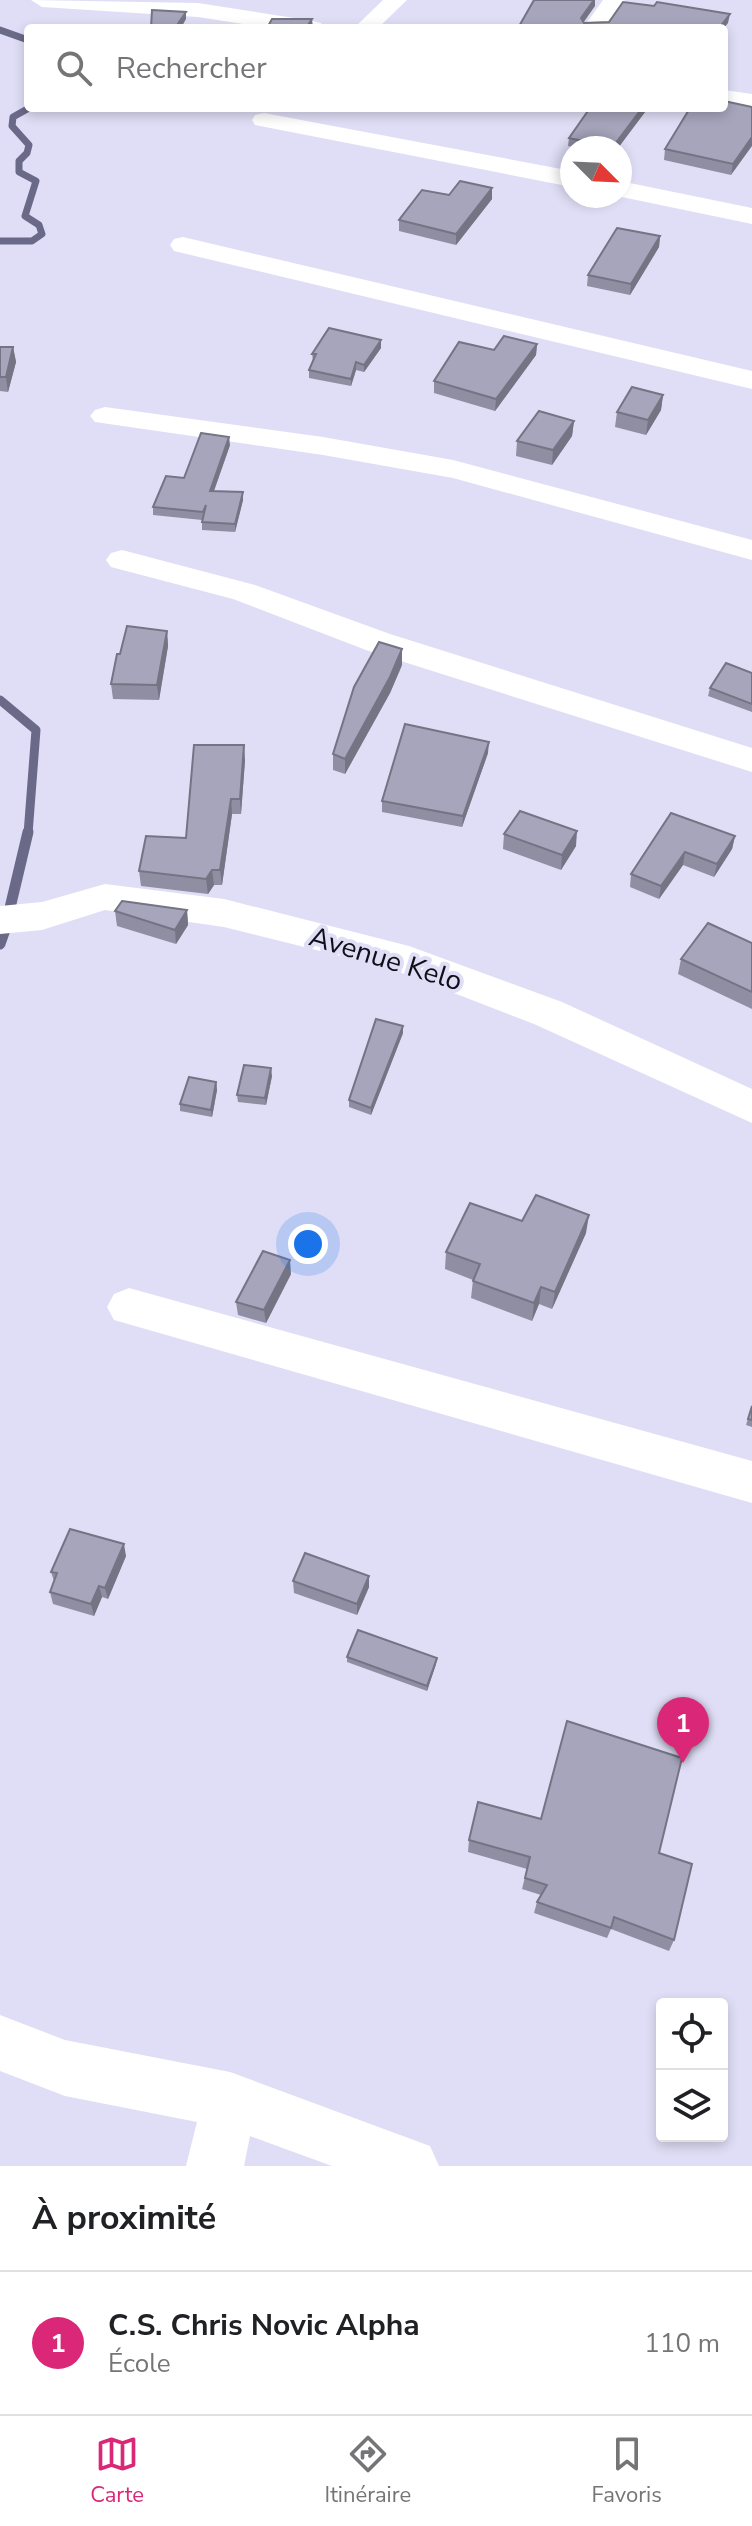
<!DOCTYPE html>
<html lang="fr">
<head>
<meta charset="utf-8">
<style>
	:root { --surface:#fff; --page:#f6f6f6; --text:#202124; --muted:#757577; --line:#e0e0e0; --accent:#db2777 }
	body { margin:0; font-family:"Nunito Sans",sans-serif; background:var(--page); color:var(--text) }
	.controls { position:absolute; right:24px; bottom:24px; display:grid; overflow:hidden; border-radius:8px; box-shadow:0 4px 12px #0003 }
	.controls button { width:72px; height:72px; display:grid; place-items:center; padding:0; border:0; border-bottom:2px solid var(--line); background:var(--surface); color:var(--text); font:40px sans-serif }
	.compass { position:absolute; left:560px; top:136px; width:72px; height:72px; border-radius:50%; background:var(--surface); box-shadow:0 4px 12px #0003; rotate:114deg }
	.you { position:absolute; left:308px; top:1244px; width:28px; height:28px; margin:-20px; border:6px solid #fff; border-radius:50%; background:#1a73e8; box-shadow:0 0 0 12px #1a73e833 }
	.badge { display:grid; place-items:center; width:52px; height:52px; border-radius:50%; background:var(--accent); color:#fff; font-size:26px; font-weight:700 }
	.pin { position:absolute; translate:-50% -66px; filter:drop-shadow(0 2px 4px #0008) }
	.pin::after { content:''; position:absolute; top:42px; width:28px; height:24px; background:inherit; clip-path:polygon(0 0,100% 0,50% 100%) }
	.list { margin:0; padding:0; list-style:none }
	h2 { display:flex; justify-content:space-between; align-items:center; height:104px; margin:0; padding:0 32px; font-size:34px }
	h2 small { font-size:26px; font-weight:400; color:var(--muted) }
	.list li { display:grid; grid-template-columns:52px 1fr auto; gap:24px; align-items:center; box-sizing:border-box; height:144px; padding:0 32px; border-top:2px solid var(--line) }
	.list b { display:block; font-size:30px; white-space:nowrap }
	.list p { margin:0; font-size:26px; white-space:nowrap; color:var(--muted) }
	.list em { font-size:26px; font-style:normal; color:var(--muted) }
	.icon { flex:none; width:44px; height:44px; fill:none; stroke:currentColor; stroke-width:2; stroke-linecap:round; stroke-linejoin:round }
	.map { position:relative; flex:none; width:752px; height:2166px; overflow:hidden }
	.search { position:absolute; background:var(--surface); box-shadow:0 4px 12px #0003; left:24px; right:24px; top:24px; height:88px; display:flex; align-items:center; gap:20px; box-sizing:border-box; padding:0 28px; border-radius:8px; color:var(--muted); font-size:30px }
	.sheet { height:248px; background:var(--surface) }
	nav { display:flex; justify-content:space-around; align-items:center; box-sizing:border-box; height:112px; border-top:2px solid var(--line); background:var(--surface); font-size:22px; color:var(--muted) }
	nav a { display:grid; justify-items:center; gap:4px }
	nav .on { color:var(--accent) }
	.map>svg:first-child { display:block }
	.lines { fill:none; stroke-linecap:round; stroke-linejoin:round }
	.stream-far2 { stroke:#6a6988; stroke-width:7 }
	.stream-far1 { stroke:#6a6988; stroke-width:9 }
	.stream { stroke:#6a6988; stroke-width:11 }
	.minor { fill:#fff; fill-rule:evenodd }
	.wall { fill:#8f8ea2 }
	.shaded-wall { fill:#747484 }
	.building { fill:#a6a5bc; stroke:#747484; stroke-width:2 }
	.labels { text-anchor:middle; stroke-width:8; stroke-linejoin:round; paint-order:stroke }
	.street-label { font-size:28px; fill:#100f17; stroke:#dfdef6 }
</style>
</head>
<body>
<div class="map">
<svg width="752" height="2166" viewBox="0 0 752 2166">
	<rect width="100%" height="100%" fill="#dfdef6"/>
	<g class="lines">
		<g class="stream-far2">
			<path d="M0 30 28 40"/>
			<path d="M0 241H32L42 234 39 225 25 216 36 181 19 172V161L27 153 29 145 12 126 13 117 29 108"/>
		</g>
		<path class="stream-far1" d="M0 700 36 730 28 834"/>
		<g class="stream">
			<path d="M9 912 28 832"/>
			<path d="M0 944 6 927"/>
		</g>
		<g class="minor">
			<path d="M31 0 198 3 313 21 321 23 324 28H269L198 17 42 7Z"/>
			<path d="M383 0H407L378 28H354Z"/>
			<path d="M603 0H625L606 28H583Z"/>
			<path d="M724 90 752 94V108L724 104Z"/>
			<path d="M264 113 572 171V187L255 125 252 120 255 115Z"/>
			<path d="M620 181 752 208V224L617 196H620Z"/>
			<path d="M183 237 752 371V389L174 251 170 245 174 239Z"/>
			<path d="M105 407 323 437 453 460 752 540V560L453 478 323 455 95 422 90 416 95 410Z"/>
			<path d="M122 550 255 585 390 634 752 748V772L366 650 233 599 111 567 106 560 111 553Z"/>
			<path d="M105 884 224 899 409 946 562 1002 752 1089V1123L534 1024 389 968 224 927 105 910 42 930 0 934V906L42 902Z"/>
			<path d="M129 1288 752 1461V1503L114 1320 107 1307 114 1294Z"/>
			<path d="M0 2015 65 2040 230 2072 430 2146 439 2166H332L250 2136 244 2166H186L197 2122 65 2096 0 2071Z"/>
		</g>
	</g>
	<g class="wall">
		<path d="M752 107 731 175 664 160 665 149Z"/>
		<path d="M590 108H648L618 148H577L568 146 569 138Z"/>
		<path d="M449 195 492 199 456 245 399 231V220Z"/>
		<path d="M660 236 659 247 630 295 587 286 588 275Z"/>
		<path d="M537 344 536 355 495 411 434 393V381L494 350Z"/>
		<path d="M0 347H13L16 362 8 392 0 391Z"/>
		<path d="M381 348 364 372 356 370 351 386 309 378V370L313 361 312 354Z"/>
		<path d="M663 395 661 410 646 435 615 427 617 412Z"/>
		<path d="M574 421 572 436 552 465 516 456 517 441Z"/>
		<path d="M230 445 214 491 243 500 235 532 202 530V520L153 515V507L184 478Z"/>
		<path d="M167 631 168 646 159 700 113 699 111 684 120 654Z"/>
		<path d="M402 665 390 693 345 774 333 770V754Z"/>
		<path d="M752 673V712L708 696 710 688Z"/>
		<path d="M488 753 462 827 382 812V801Z"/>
		<path d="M245 760 241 814H232L222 885H214L208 894 141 886 139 871 186 838Z"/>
		<path d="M671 813 735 836 732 849 714 877 683 865 659 899 630 887 631 874Z"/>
		<path d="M504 834 576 846 561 870 503 849Z"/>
		<path d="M187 910 188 925 176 944 117 926 115 911Z"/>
		<path d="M752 943V1009L678 974 681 959Z"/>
		<path d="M403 1033 371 1115 349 1107V1100Z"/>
		<path d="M272 1076 266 1105 238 1102 237 1095Z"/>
		<path d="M216 1082 217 1090 212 1117 180 1111V1104Z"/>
		<path d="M522 1221 586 1233 552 1309 539 1304 532 1321 471 1298 473 1280 445 1269 446 1252Z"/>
		<path d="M291 1274 266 1323 238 1315 236 1302Z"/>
		<path d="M752 1405V1427L746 1425Z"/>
		<path d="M126 1556 108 1599 102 1597 94 1616 53 1604 50 1592 54 1581 51 1572Z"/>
		<path d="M369 1576V1587L357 1615 294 1593 293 1581Z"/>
		<path d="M347 1657 436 1664 427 1691 347 1662Z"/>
		<path d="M469 1840 659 1853 674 1940 669 1951 611 1929 607 1938 534 1913 537 1902 541 1895 522 1889 527 1869 468 1852Z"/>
	</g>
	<g class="shaded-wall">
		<path d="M594 0H595V6L581 26V18Z"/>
		<path d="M186 12V19L181 28H175Z"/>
		<path d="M730 14 728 23 724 28H719Z"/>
		<path d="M312 19 313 28H306Z"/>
		<path d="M642 108H648L618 148H612Z"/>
		<path d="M752 137V146L731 175 733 164Z"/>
		<path d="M492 188V199L456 245V234Z"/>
		<path d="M660 236 659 247 630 295 631 284Z"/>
		<path d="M381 340V348L364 372V365Z"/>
		<path d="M537 344 536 355 495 411 496 399Z"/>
		<path d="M13 347 16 362 8 392 6 377Z"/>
		<path d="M356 362V370L351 386V379Z"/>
		<path d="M663 395 661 410 646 435 648 420Z"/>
		<path d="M574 421 572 436 552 465 553 450Z"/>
		<path d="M229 437 230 445 211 499 210 491Z"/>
		<path d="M243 492V500L235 532V524Z"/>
		<path d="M167 631 168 646 159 700 157 685Z"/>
		<path d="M402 649V665L390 693 345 774V759Z"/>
		<path d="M489 742 488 753 462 827 463 816Z"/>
		<path d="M244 745 245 760 241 814 240 799Z"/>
		<path d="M231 799 232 814 222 885 220 870Z"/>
		<path d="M577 831 576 846 561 870 562 855Z"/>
		<path d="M735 836 732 849 714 877 717 864Z"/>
		<path d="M685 852 683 865 659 899 661 886Z"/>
		<path d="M212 870 214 885 208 894 206 879Z"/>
		<path d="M187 910 188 925 176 944 175 930Z"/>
		<path d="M403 1026V1033L371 1115V1108Z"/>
		<path d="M271 1068 272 1076 266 1105 265 1098Z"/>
		<path d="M216 1082 217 1090 212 1117 211 1110Z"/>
		<path d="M589 1215 586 1233 552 1309 555 1292Z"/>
		<path d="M290 1260 291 1274 266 1323 264 1310Z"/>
		<path d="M541 1287 539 1304 532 1321 534 1303Z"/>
		<path d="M124 1544 126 1556 108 1599 105 1588Z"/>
		<path d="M369 1576V1587L357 1615V1604Z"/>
		<path d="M99 1586 102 1597 94 1616 91 1604Z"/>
		<path d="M437 1658 436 1664 427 1691V1686Z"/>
	</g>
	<g class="building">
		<path d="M534 0H594L581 18 584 23 609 22 623 2 654 6 657 2 730 14 719 28H518Z"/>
		<path d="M152 10 186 12 175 28H151Z"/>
		<path d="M272 19H312L306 28H267Z"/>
		<path d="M724 101 752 107V137L733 164 665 149 690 108H724Z"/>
		<path d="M590 108H642L612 148H594L596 144 569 138Z"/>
		<path d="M460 181 492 188 456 234 399 220 422 190 449 195Z"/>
		<path d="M617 228 660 236 631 284 588 275Z"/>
		<path d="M329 328 381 340 364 365 356 362 351 379 309 370 316 354H312Z"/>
		<path d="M504 336 537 344 496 399 434 381 459 342 494 350Z"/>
		<path d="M0 347H13L6 377H0Z"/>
		<path d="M632 387 663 395 648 420 617 412Z"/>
		<path d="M539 411 574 421 553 450 517 441Z"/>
		<path d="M201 433 229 437 210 491 243 492 235 524 202 522 206 505 203 512 153 507 166 476 184 478Z"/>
		<path d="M127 626 167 631 157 685 111 684 117 654H120Z"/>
		<path d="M379 642 402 649 390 677 345 759 333 754 354 687Z"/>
		<path d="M726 663 752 673V704L710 688Z"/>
		<path d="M405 724 489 742 463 816 382 801Z"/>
		<path d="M194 745H244L240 799H231L220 870H212L206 879 139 871 146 836 186 838Z"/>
		<path d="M520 811 577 831 562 855 504 834Z"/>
		<path d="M671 813 735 836 717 864 685 852 661 886 631 874Z"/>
		<path d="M122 901 187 910 175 930 115 911Z"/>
		<path d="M708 923 752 943V992L681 959Z"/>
		<path d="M376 1019 403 1026 371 1108 349 1100Z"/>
		<path d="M244 1065 271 1068 265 1098 237 1095Z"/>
		<path d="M189 1077 216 1082 211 1110 180 1104Z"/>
		<path d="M536 1195 589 1215 555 1292 541 1287 534 1303 473 1281 480 1264 446 1252 470 1203 522 1221Z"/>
		<path d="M263 1251 290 1260 264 1310 236 1302Z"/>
		<path d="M752 1406V1420L748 1419Z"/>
		<path d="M70 1529 124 1544 105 1588 99 1586 91 1604 50 1592 57 1573 51 1572Z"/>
		<path d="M305 1553 369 1576 357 1604 293 1581Z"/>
		<path d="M358 1630 437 1658 427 1686 347 1657Z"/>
		<path d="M567 1721 682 1758 659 1853 692 1864 674 1940 614 1917 611 1928 537 1902 547 1885 525 1878 530 1857 469 1840 478 1802 541 1819Z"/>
	</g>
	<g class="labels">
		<g class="street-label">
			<text transform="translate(386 958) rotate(17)" y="10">Avenue Kelo</text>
		</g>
	</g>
</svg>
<div class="controls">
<button><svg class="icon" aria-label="locate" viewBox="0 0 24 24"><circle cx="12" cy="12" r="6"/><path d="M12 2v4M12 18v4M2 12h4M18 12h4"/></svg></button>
<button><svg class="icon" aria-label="layers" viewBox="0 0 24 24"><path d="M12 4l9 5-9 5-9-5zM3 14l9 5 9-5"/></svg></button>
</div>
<svg class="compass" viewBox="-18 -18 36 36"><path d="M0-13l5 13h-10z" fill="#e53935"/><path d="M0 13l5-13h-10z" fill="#757577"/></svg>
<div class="you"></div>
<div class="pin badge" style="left:683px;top:1763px">1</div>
<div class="search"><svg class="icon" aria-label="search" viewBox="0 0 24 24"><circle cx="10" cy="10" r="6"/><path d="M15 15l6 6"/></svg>Rechercher</div>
</div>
<section class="sheet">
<h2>À proximité<small></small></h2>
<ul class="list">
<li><span class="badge">1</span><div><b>C.S. Chris Novic Alpha</b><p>École</p></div><em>110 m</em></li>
</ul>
</section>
<nav>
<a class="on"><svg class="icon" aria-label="map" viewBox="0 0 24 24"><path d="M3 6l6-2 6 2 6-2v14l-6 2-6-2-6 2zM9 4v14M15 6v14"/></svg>Carte</a>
<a><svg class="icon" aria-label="directions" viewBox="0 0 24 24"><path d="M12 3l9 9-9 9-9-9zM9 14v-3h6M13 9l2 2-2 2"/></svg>Itinéraire</a>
<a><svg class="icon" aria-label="saved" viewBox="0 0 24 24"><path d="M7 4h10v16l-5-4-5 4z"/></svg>Favoris</a>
</nav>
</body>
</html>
